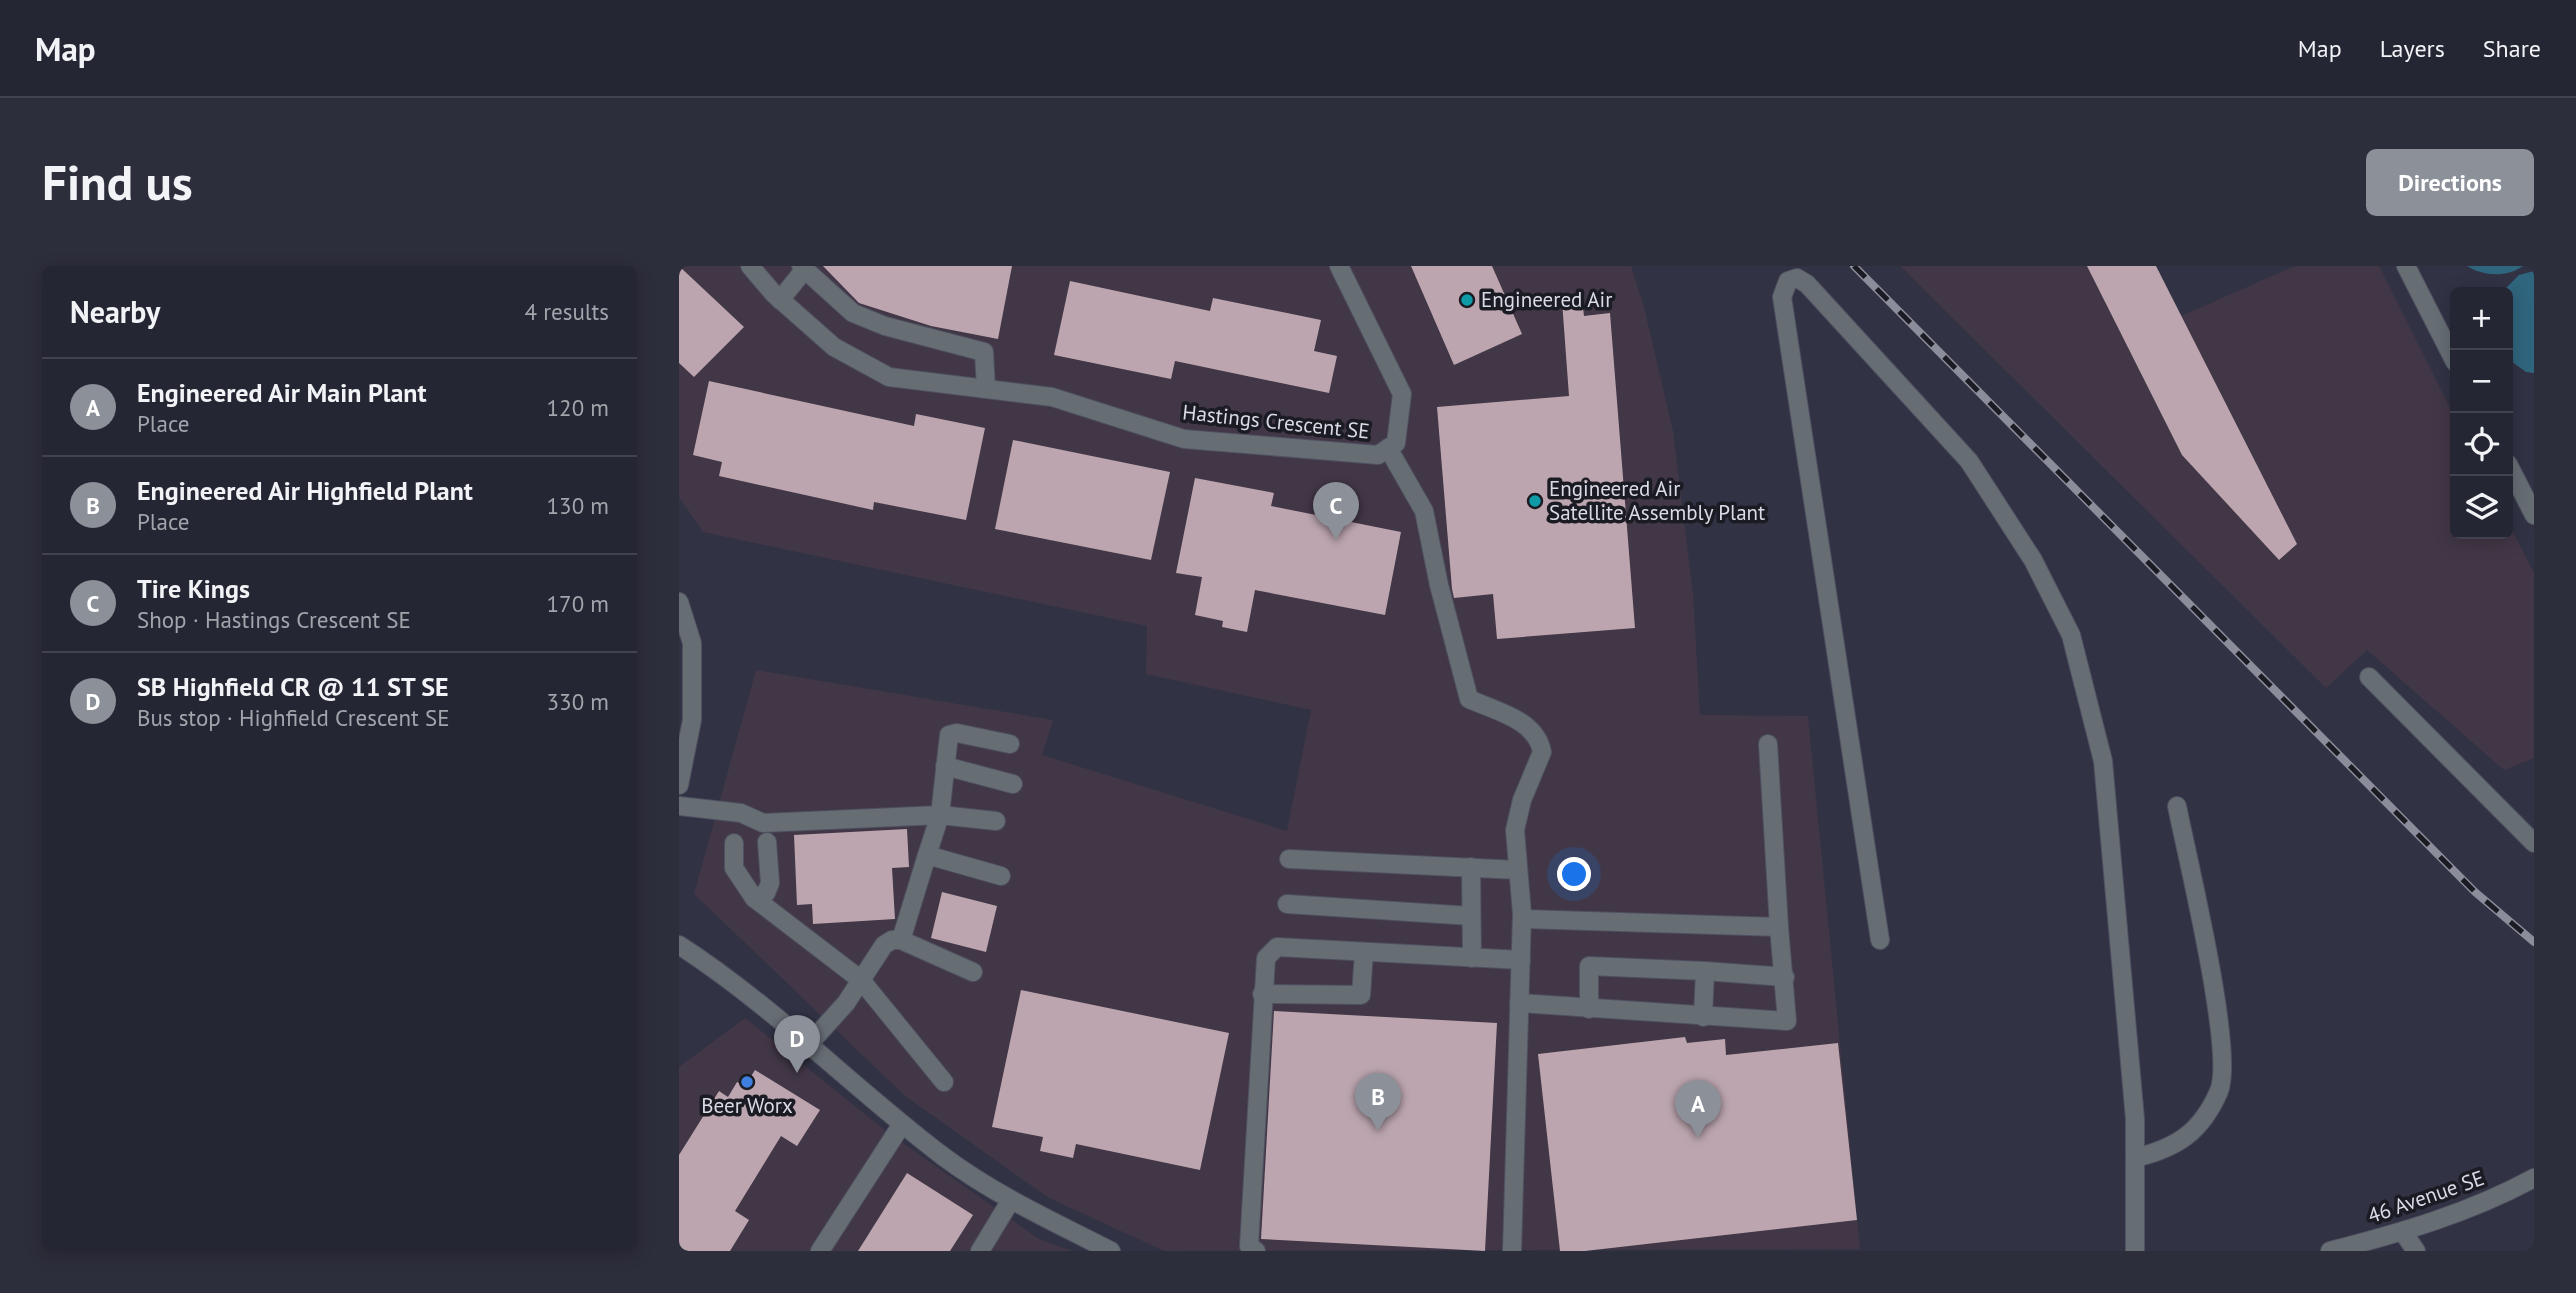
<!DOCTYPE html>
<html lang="en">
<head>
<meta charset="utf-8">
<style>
	:root { --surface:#252633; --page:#2d2e3b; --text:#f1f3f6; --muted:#a3a5ac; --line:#42434e; --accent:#8c9099 }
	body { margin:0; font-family:"PT Sans",sans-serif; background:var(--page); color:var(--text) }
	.controls { position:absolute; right:21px; top:21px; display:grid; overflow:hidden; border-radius:10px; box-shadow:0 4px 18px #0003 }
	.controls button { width:63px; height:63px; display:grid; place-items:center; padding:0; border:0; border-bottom:2px solid var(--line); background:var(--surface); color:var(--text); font:35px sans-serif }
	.you { position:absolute; left:896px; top:609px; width:24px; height:24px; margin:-18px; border:5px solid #fff; border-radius:50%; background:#1a73e8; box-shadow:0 0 0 10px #1a73e833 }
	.badge { display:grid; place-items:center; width:46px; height:46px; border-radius:50%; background:var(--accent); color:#fff; font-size:23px; font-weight:700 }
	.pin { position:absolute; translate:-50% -58px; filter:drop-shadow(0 2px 4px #0008) }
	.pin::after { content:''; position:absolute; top:37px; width:24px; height:21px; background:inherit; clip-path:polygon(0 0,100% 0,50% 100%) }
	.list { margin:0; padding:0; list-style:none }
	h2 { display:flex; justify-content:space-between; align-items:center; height:91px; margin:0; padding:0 28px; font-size:30px }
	h2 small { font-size:23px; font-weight:400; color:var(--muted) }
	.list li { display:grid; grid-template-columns:46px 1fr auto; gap:21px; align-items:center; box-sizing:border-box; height:98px; padding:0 28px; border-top:2px solid var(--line) }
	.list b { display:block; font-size:26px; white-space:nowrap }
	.list p { margin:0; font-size:23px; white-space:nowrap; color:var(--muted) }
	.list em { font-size:23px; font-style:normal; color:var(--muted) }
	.icon { flex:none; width:38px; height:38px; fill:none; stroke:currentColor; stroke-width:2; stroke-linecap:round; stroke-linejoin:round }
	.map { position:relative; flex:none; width:1855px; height:985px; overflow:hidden; border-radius:10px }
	header { display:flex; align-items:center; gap:42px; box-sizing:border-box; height:98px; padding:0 35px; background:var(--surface); border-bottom:2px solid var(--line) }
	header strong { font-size:33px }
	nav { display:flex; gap:38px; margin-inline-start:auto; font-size:24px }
	.intro { display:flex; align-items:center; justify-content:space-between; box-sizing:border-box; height:168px; padding:0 42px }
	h1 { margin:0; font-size:49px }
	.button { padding:18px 32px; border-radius:10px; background:var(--accent); color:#fff; font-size:24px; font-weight:700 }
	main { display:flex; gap:42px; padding:0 42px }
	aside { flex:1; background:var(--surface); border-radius:10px; box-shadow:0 4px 18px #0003 }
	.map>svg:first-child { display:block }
	.industrial { fill:#423746 }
	.water { fill:#30657e }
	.building { fill:#bca5af }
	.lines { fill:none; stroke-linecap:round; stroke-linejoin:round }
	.minor-casing { stroke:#4f5061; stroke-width:20 }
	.minor { stroke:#666e74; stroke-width:18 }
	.rail-casing { stroke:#8c8d9b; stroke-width:8 }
	.rail { stroke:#1b1b23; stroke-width:5; stroke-dasharray:16; stroke-linecap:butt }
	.culture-dot { fill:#0f9aa8; stroke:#1b1b23; stroke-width:2.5 }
	.shop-dot { fill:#3f7fe0; stroke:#1b1b23; stroke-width:2.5 }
	.labels { text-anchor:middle; stroke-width:7; stroke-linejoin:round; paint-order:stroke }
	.poi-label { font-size:21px; fill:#dadbe6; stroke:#1b1b23; text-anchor:start }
	.street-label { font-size:21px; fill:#dadbe6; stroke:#1b1b23 }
</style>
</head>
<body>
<header>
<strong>Map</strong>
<nav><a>Map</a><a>Layers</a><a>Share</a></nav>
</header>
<div class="intro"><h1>Find us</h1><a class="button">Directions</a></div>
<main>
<aside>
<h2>Nearby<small>4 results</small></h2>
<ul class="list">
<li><span class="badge">A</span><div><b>Engineered Air Main Plant</b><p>Place</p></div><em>120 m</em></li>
<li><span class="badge">B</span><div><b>Engineered Air Highfield Plant</b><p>Place</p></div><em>130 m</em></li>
<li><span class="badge">C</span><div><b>Tire Kings</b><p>Shop · Hastings Crescent SE</p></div><em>170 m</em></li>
<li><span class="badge">D</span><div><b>SB Highfield CR @ 11 ST SE</b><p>Bus stop · Highfield Crescent SE</p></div><em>330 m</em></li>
</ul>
</aside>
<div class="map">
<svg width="1855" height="985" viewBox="0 0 1855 985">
	<rect width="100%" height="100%" fill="#313244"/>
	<g class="industrial">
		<path d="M0 0H952L965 41 994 165 1014 328 1021 449 1129 450 1181 983 485 985 370 932 226 830 15 628 77 404 374 454 363 489 608 565 632 444 467 408 468 360 24 266 0 231Z"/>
		<path d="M1221 0H1477L1502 50 1616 0H1700L1776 152V268H1829V256L1855 307V492L1825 504 1688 384 1647 422Z"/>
		<path d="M66 752 207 865 360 973 393 985H0V801Z"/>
	</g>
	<g class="water">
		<path d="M1788 0H1844C1827 12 1804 10 1788 0Z"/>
		<path d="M1855 5V107L1847 106 1829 93V26H1823L1840 9Z"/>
	</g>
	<g class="building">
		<path d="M0 0 65 61 15 111 0 97Z"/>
		<path d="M144 0H333L319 73 252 60 180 37Z"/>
		<path d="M732 0H813L843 68 775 99Z"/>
		<path d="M1408 0H1477L1618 278 1600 294 1503 189Z"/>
		<path d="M391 15 531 45 534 32 642 54 635 85 658 90 650 127 496 95 492 113 375 89Z"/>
		<path d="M903 34 905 50 931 47 956 362 818 373 814 328 775 332 773 323 758 141 890 130 883 35Z"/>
		<path d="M30 115 235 160 237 148 306 162 287 254 195 236 194 244 40 210 43 196 14 189Z"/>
		<path d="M334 174 491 206 472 294 316 263Z"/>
		<path d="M516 212 595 227 592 240 722 266 706 349 576 324 568 366 543 361 544 355 516 349 523 311 497 307Z"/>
		<path d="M228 563 230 601 213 602 216 653 134 658 133 638 118 639 115 569Z"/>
		<path d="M263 626 318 640 307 686 252 672Z"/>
		<path d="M342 724 550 767 521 904 397 878 394 892 361 885 364 871 313 861Z"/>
		<path d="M595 745 818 757 806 985 582 973Z"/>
		<path d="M1006 771 1008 777 1046 773 1047 789 1159 777 1178 954 906 985H881L859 788Z"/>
		<path d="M76 804 141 844 118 880 102 870 56 945 70 954 51 985H3L0 979V889L40 825 49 831 58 816 66 820Z"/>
		<path d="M228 907 294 949 271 985H179Z"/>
	</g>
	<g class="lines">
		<defs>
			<g id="minor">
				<path d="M71 0 95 28 155 81 210 111 373 131 505 173 699 189 717 177 723 128 660 0"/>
				<path d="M122 0 174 47 206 60 305 86 307 123"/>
				<path d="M1727 0 1776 96"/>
				<path d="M101 34 126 3"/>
				<path d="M709 182 745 245 760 319 790 433C816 445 857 453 863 486L843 534 836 564 843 648 833 985"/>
				<path d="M1829 198 1855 249"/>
				<path d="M0 336 13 377V454L0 519"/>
				<path d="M1690 411 1855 577"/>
				<path d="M1089 478 1100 661"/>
				<path d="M266 500 334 518"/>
				<path d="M0 540 62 547 84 557 261 549 270 469 278 467 331 478"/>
				<path d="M55 577V602L75 632 182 714 265 816"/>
				<path d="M248 589 261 549 317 555"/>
				<path d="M610 593 839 604"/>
				<path d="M792 601 793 692"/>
				<path d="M75 632 87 627 91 617 88 576"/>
				<path d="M608 638 792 650"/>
				<path d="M222 674 248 589 322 610"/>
				<path d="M1201 674 1103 31 1109 15 1118 12 1128 18 1290 195 1354 294 1392 369 1424 495 1456 853V985"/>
				<path d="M0 679C96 741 175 823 265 891 316 929 375 956 432 985"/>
				<path d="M1026 705 1106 711"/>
				<path d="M583 728 682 729 685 686"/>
				<path d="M840 737 1108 755 1100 661 843 653"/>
				<path d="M910 743V700L1026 705 1024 751"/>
				<path d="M130 778 167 737 205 679 213 674H222L294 706"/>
				<path d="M1456 892C1497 882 1522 867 1540 825 1556 786 1508 591 1498 540"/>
				<path d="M1724 966 1737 985"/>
				<path d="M141 985 223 858"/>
				<path d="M301 985 332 934"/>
				<path d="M577 985 570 980 587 692 598 681 842 694"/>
				<path d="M1651 985C1721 967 1791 947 1855 912"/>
			</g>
		</defs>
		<use href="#minor" class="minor-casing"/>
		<use href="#minor" class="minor"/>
		<defs>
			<path id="rail" d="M1175 0 1796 626 1855 676"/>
		</defs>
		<use href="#rail" class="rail-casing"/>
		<use href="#rail" class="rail"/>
	</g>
	<g class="culture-dot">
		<circle cx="788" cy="34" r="7"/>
		<circle cx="856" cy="235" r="7"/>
	</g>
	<circle class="shop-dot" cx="68" cy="816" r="7"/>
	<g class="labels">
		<g class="poi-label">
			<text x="802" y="41">Engineered Air</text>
			<text x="870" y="230">Engineered Air<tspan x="870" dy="24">Satellite Assembly Plant</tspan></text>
			<text x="68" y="847" text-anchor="middle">Beer Worx</text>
		</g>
		<g class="street-label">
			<text transform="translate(597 156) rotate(6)" y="7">Hastings Crescent SE</text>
			<text transform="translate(1747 931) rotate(-19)" y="7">46 Avenue SE</text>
		</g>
	</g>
</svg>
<div class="controls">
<button>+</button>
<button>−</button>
<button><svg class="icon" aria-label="locate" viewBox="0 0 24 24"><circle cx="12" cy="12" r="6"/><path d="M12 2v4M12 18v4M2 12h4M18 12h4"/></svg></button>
<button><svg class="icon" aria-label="layers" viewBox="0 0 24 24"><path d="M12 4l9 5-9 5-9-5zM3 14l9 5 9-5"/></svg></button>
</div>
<div class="you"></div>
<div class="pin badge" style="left:1019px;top:872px">A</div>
<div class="pin badge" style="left:699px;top:865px">B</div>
<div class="pin badge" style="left:657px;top:274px">C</div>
<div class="pin badge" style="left:118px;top:807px">D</div>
</div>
</main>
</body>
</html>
